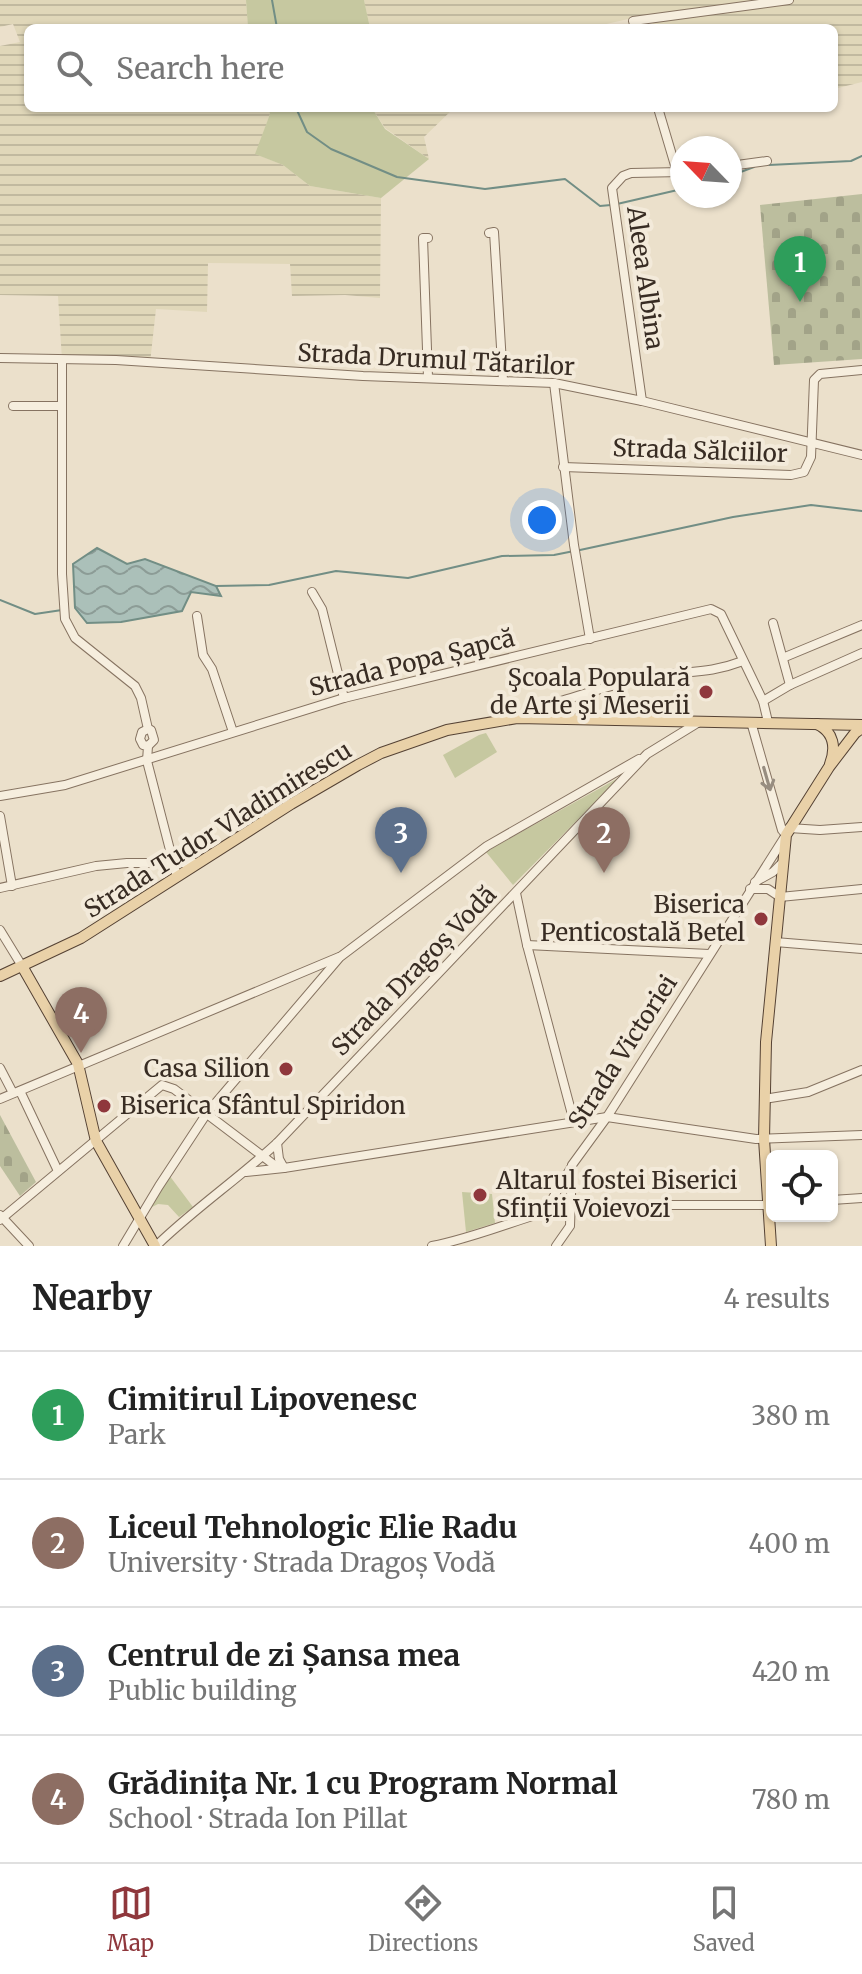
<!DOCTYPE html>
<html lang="en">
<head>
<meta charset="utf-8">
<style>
	:root { --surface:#fff; --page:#f6f6f6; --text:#222; --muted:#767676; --line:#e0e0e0; --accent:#8f373c }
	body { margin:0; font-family:Merriweather,serif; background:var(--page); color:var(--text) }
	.controls { position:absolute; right:24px; bottom:24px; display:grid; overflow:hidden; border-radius:12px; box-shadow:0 2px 6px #0004 }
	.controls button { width:72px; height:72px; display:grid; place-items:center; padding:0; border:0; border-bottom:2px solid var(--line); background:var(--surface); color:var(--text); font:40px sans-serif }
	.compass { position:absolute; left:670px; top:136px; width:72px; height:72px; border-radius:50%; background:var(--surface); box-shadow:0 2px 6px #0004; rotate:295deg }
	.you { position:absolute; left:542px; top:520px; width:28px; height:28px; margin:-20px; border:6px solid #fff; border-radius:50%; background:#1a73e8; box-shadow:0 0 0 12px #1a73e833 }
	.badge { display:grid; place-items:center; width:52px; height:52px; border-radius:50%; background:var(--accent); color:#fff; font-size:26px; font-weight:700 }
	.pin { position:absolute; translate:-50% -66px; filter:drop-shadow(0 2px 4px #0008) }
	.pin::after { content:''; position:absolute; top:42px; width:28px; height:24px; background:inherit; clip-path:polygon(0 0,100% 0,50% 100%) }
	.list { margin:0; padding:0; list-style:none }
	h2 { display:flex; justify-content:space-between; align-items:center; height:104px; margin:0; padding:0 32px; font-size:34px }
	h2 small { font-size:26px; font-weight:400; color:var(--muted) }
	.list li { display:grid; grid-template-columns:52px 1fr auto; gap:24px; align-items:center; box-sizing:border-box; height:128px; padding:0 32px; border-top:2px solid var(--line) }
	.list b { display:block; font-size:30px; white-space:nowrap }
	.list p { margin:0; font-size:26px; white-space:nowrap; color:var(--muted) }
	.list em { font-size:26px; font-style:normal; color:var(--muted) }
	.icon { flex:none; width:44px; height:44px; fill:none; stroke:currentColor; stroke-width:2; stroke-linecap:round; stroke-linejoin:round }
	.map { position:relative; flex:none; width:862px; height:1246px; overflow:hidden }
	.search { position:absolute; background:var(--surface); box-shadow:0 2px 6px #0004; left:24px; right:24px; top:24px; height:88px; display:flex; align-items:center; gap:20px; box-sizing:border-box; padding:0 28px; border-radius:12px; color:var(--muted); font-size:30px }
	.sheet { height:616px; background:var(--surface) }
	nav { display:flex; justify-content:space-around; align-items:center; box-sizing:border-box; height:112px; border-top:2px solid var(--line); background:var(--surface); font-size:22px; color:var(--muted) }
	nav a { display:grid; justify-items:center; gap:4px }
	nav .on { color:var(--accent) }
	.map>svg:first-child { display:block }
	.farmland { fill:url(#farmland-rules) }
	.green { fill:#c6c8a0 }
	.cemetery { fill:url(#cemetery-stones) }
	.water { fill:url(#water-waves); stroke:#728e85; stroke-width:2 }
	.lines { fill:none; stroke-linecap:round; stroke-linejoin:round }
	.stream { stroke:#728e85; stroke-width:2 }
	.minor-casing { stroke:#867361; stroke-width:10 }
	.major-casing { stroke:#554234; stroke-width:12 }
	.minor { stroke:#f6eede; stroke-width:8 }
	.major { stroke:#e9d1a8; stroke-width:10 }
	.oneway { stroke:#978d80 }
	.poi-dot { fill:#8f373c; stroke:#f3eada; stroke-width:3 }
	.labels { text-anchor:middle; stroke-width:8; stroke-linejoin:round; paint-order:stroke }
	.street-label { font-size:24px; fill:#382c23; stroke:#f3eada }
	.poi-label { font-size:24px; fill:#382c23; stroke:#f3eada; text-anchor:end }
</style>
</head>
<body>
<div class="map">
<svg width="862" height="1246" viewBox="0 0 862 1246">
	<defs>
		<pattern id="farmland-rules" width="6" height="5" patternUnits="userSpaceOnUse" patternTransform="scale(2)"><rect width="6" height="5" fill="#e0d7b9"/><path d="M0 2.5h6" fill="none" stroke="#c1b99f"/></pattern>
		<pattern id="cemetery-stones" width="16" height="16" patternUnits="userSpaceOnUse" patternTransform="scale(2)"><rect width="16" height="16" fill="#bcbe9e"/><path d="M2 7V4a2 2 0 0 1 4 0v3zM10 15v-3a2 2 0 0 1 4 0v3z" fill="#a2a388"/></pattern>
		<pattern id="water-waves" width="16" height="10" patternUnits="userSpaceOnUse" patternTransform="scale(2)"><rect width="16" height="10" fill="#abc0b9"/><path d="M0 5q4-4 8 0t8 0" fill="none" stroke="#8c9c96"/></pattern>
	</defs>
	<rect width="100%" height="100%" fill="#ebe0cb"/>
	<g class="farmland">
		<path d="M0 0H246L248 28H28V108H268L270 114 256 154 283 165 310 186 381 198 380 298 345 295 292 296 290 264 208 263 207 312 156 309 150 363 62 360 58 296 0 295V46L20 42 13 24 0 27Z"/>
		<path d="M364 0H862V82L834 89V28H654L650 14 589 28H370Z"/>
		<path d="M372 108H454L424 137 429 159 385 128Z"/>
	</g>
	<g class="green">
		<path d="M246 0H364L370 28H248Z"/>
		<path d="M268 108H372L385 129 429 159 381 198 310 186 283 165 255 154 270 114Z"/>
		<path d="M486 733 497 752 455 778 443 755 479 735Z"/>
		<path d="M620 777 513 885 486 852 498 845Z"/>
		<path d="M169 1175 193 1207 179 1217 168 1205 158 1204 150 1208Z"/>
		<path d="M462 1192 492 1194 495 1223 466 1232Z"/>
	</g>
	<g class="cemetery">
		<path d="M862 194V359L774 365 760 205Z"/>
		<path d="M0 1115 36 1182 20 1196 0 1166Z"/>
	</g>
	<path class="water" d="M97 548 127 564 145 559 216 586 221 596 191 592 182 611 121 622 87 623 75 608 73 564Z"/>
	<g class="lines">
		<g class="stream">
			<path d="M272 0 277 28"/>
			<path d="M296 108 307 132 331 149 397 177 485 189 565 179 600 206 611 205"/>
			<path d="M769 165 851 161 862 156"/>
			<path d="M730 176 754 167"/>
			<path d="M617 204 682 189"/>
			<path d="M580 550 733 517 811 505 862 511"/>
			<path d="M216 586 269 585 336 571 408 578 502 556 554 555 574 551"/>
			<path d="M0 600 35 614 62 610"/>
		</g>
		<defs>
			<g id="minor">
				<path d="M635 28 633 21 789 0"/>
				<path d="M658 108 677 172"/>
				<path d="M730 166 767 161"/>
				<path d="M489 233 494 232 503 380"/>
				<path d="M0 358 116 360 363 376 554 383 642 401 862 455"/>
				<path d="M62 360V574L65 619 75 638 135 686 141 698 148 729 142 732 140 739 143 745 148 746 147 761 177 877"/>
				<path d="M428 377 423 238H428"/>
				<path d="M554 383 574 545 590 639"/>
				<path d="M642 401 612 188 623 176 631 173 682 172"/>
				<path d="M13 406H60"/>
				<path d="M563 467 791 475 804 472 811 457 814 380 820 374 862 370"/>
				<path d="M312 592 322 609 344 698"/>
				<path d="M197 616 203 655 212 669 233 732"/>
				<path d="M773 623 790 685"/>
				<path d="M785 657 862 625"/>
				<path d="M763 701 790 685 862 653"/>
				<path d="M561 719 558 702C588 693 619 682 650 677 686 670 706 675 743 661"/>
				<path d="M148 729 151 730 154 740 148 746"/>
				<path d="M0 796 65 785 344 698 711 609 721 614 763 701 768 722"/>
				<path d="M0 816 12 886"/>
				<path d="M789 828 820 830 862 827"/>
				<path d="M755 882 773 872 783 862"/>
				<path d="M0 888 96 866 127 863H198"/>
				<path d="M750 889H768L780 897 862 889"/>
				<path d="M516 893 527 945 574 1122"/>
				<path d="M0 930 22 966"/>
				<path d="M775 942 862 949"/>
				<path d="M527 945 709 954"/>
				<path d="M0 1068 13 1093"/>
				<path d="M20 1091 58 1171"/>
				<path d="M0 1099 339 957"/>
				<path d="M764 1099 808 1092 862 1070"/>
				<path d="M246 1172 284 1168 279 1159 277 1143"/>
				<path d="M832 1200 862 1198"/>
				<path d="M545 1211 572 1166"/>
				<path d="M0 1215 29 1246"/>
				<path d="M0 1220 162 1085 174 1089 273 1164 284 1168 607 1117 756 1139 862 1135"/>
				<path d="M123 1246 159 1186 207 1113 340 957 487 846 639 759"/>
				<path d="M156 1246C194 1209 238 1179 277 1143L647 754 699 722"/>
				<path d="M432 1246C479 1237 524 1216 571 1205H771"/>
				<path d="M556 1246 570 1226 572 1165 607 1117 786 835 782 830 751 722"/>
			</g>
			<g id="major">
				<path d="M817 724C834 732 836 748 830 764"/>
				<path d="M22 966 78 1064 96 1141 155 1246"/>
				<path d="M0 976 81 938 291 804 358 765 381 753 447 730 517 718 862 725"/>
				<path d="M771 1246 764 1139 766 1042 786 835 829 767 855 733 862 728"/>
			</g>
		</defs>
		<use href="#minor" class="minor-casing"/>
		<use href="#major" class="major-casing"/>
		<use href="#minor" class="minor"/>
		<use href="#major" class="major"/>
	</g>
	<defs><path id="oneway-shaft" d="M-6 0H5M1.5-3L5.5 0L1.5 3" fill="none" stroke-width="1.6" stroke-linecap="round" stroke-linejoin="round" transform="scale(2)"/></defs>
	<use class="oneway" href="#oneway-shaft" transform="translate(767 779) rotate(74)"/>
	<g class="poi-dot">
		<circle cx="706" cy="692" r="8"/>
		<circle cx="761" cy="919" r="8"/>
		<circle cx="286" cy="1069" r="8"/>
		<circle cx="104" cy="1106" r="8"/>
		<circle cx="480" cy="1195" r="8"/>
	</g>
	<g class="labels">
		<g class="street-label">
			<text transform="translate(645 278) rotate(82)" y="8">Aleea Albina</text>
			<text transform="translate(436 360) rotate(3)" y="8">Strada Drumul Tătarilor</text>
			<text transform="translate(700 451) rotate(2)" y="8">Strada Sălciilor</text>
			<text transform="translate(412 663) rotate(-14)" y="8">Strada Popa Șapcă</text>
			<text transform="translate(218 830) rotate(-32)" y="8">Strada Tudor Vladimirescu</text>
			<text transform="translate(414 971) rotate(-46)" y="8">Strada Dragoș Vodă</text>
			<text transform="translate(623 1052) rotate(-57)" y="8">Strada Victoriei</text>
		</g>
		<g class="poi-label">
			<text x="690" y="686">Şcoala Populară<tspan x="690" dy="28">de Arte şi Meserii</tspan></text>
			<text x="745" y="913">Biserica<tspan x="745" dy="28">Penticostală Betel</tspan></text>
			<text x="270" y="1077">Casa Silion</text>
			<text x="120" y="1114" text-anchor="start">Biserica Sfântul Spiridon</text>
			<text x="496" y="1189" text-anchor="start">Altarul fostei Biserici<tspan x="496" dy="28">Sfinții Voievozi</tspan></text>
		</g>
	</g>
</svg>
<div class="controls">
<button><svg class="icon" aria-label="locate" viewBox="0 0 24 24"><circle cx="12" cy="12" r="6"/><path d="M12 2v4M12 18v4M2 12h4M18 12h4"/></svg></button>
</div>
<svg class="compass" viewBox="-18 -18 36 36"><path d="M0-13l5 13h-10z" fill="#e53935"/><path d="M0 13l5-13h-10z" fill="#767676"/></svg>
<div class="you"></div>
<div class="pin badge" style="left:800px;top:302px;background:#2e9e5b">1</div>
<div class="pin badge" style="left:604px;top:873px;background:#8d6e63">2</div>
<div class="pin badge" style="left:401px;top:873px;background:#5c6f8a">3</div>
<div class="pin badge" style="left:81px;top:1053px;background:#8d6e63">4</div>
<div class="search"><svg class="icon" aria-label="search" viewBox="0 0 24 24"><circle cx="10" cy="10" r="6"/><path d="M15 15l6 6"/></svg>Search here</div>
</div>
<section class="sheet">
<h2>Nearby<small>4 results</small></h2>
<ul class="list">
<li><span class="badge" style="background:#2e9e5b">1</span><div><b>Cimitirul Lipovenesc</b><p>Park</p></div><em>380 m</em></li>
<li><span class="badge" style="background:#8d6e63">2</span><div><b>Liceul Tehnologic Elie Radu</b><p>University · Strada Dragoș Vodă</p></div><em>400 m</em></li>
<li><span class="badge" style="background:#5c6f8a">3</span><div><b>Centrul de zi Șansa mea</b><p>Public building</p></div><em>420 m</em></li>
<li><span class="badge" style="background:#8d6e63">4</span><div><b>Grădinița Nr. 1 cu Program Normal</b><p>School · Strada Ion Pillat</p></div><em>780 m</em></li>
</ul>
</section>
<nav>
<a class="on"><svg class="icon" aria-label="map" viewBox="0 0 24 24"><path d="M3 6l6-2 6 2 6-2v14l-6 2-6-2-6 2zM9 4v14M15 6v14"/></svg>Map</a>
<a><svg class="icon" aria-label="directions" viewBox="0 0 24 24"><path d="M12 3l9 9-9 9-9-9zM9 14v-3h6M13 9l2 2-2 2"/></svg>Directions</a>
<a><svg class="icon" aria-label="saved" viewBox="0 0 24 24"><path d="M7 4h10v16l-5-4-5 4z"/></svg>Saved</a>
</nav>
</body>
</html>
